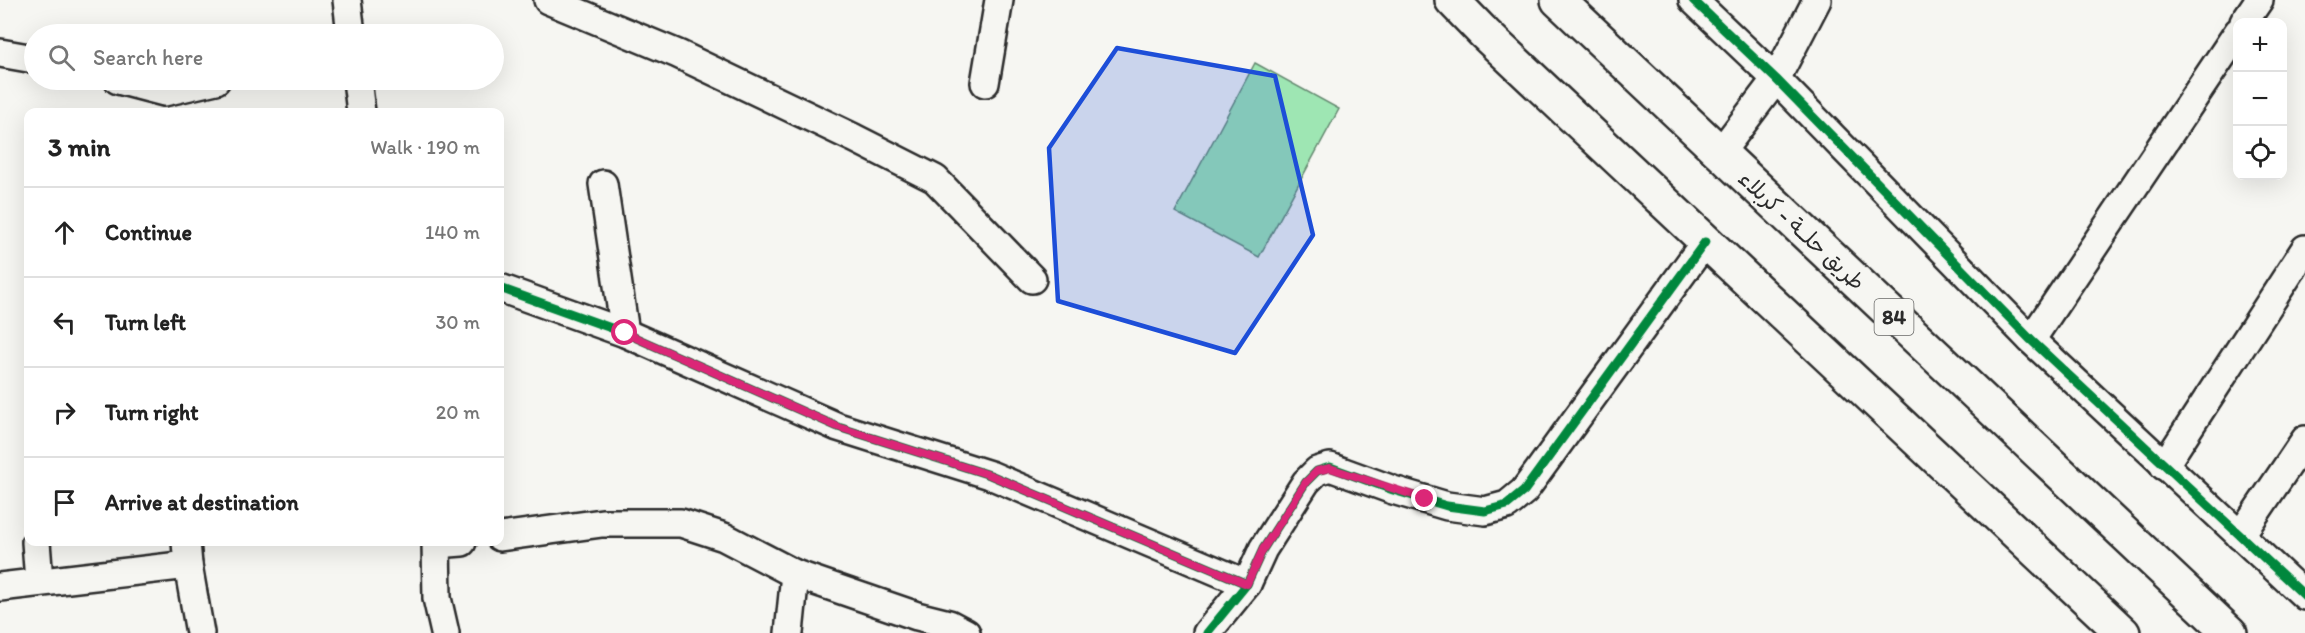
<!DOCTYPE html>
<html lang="en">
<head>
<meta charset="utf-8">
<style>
	:root { --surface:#fff; --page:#f6f6f6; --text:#222; --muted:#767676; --line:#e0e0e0 }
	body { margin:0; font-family:Itim,"Playpen Sans Arabic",sans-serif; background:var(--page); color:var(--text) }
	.controls { position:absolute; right:18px; top:18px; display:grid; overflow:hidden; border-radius:12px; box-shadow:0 6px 24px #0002 }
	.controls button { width:54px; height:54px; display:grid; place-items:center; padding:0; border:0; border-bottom:2px solid var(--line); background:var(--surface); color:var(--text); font:30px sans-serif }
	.stop { position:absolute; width:18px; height:18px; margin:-14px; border:4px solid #db2777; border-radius:50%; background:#fff }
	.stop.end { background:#db2777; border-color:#fff; box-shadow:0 2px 6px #0008 }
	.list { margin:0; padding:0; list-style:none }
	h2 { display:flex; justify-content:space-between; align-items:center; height:78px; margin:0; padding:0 24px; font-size:26px }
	h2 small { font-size:20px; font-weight:400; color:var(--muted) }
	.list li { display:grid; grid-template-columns:39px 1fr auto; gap:18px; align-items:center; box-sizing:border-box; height:90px; padding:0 24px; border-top:2px solid var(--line) }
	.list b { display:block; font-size:22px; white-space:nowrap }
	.list em { font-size:20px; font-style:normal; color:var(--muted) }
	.icon { flex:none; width:33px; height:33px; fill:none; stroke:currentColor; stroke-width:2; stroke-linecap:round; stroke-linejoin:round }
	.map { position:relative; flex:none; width:2305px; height:633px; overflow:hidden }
	.search { position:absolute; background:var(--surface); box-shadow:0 6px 24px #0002; left:24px; top:24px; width:480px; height:66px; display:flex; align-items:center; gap:15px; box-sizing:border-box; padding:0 21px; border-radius:33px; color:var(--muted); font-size:22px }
	.panel { position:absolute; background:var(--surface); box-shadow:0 6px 24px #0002; left:24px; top:108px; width:480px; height:438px; border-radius:12px }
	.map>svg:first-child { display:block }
	.grass { fill:#9ee6b3; stroke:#64886f; stroke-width:1.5 }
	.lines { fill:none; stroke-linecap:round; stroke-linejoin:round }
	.minor-casing { stroke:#2b2b2b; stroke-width:32 }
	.trunk-casing { stroke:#2b2b2b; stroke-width:38 }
	.minor { stroke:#f6f6f2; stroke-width:27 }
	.trunk { stroke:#f6f6f2; stroke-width:33 }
	.cycleway-casing { stroke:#f6f6f2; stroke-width:13 }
	.cycleway { stroke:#00873e; stroke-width:9 }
	.route { stroke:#db2777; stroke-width:8 }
	.marked { fill:#1d4ed8; fill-opacity:0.2; stroke:#1d4ed8; stroke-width:4.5; stroke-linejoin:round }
	.labels { text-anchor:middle; stroke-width:5; stroke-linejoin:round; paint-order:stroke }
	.shield { fill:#f6f6f2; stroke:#686867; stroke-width:1.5 }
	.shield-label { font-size:21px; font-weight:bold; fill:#2b2b2b }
	.street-label { font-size:22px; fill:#2b2b2b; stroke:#f6f6f2 }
</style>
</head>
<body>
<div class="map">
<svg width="2305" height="633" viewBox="0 0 2305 633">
	<rect width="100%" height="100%" fill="#f6f6f2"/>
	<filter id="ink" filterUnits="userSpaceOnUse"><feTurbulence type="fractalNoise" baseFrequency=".0167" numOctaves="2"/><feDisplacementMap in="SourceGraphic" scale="12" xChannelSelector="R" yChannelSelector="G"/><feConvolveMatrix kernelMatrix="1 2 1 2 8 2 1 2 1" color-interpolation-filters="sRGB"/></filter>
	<g filter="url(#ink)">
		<path class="grass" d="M1255 63 1339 109 1259 257 1175 212Z"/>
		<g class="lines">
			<defs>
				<g id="minor">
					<path d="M347 0 351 34"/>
					<path d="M548 0 678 54 854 138 935 179 1032 279"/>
					<path d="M1693 0 1776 79 2031 340 2305 596"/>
					<path d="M2244 22 2259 0"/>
					<path d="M0 53 34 59"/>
					<path d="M118 80 164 92 216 80"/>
					<path d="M357 80 361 112"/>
					<path d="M985 83 999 0"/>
					<path d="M1720 153 1776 79 1817 0"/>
					<path d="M603 184 625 333"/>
					<path d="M500 288 625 333 838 427 990 475 1247 584"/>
					<path d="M2031 340 2238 32"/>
					<path d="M2164 466 2305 249"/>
					<path d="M2240 536 2305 440"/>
					<path d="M500 537 602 523H681L724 537 795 574 917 616 949 624 966 633"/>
					<path d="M36 542 39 581"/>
					<path d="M186 542 188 565 200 633"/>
					<path d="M436 542 437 598 445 633"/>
					<path d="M437 544 462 542"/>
					<path d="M0 587 188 565"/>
					<path d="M789 633 795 574"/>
					<path d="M1207 633 1247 584 1263 549 1306 482 1317 471 1330 467 1393 490 1447 506 1485 511 1507 505 1524 491 1705 242"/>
				</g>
				<g id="trunk">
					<path d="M1452 0 1485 34 2123 633"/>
					<path d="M1558 0 2230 633"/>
				</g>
			</defs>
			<use href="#minor" class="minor-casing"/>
			<use href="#trunk" class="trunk-casing"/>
			<use href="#minor" class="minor"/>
			<use href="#trunk" class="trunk"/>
			<defs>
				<g id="cycleway">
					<path d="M1693 0 1776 79 2031 340 2305 596"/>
					<path d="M500 288 625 333 838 427 990 475 1247 584"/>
					<path d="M1207 633 1247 584 1263 549 1306 482 1317 471 1330 467 1393 490 1447 506 1485 511 1507 505 1524 491 1705 242"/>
				</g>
			</defs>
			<use href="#cycleway" class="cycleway-casing"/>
			<use href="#cycleway" class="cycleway"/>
		</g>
	</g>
	<g class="lines" filter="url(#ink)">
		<path class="route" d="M625 333 838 427 990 475 1247 584 1263 549 1306 482 1317 471 1330 468 1425 499"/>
	</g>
	<path class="marked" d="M1117 48 1275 76 1313 235 1235 353 1058 301 1049 148Z"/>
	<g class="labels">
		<rect class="shield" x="1874.5" y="299" width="39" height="36" rx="4.5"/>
		<g class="shield-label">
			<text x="1894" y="324">84</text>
		</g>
		<g class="street-label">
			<text transform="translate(1802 230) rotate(43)" y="8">طريق حلــة - كربلاء</text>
		</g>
	</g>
</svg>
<div class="controls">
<button>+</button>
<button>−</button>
<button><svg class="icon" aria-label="locate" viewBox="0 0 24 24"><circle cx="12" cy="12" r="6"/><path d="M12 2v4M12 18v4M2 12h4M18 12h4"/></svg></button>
</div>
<div class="stop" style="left:625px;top:333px"></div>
<div class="stop end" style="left:1425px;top:499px"></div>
<div class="search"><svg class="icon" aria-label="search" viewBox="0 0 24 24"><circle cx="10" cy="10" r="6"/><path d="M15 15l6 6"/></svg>Search here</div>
<section class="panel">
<h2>3 min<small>Walk · 190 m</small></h2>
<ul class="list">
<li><svg class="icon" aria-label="ahead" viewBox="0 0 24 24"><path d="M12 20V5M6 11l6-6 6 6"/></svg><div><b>Continue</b></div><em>140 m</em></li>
<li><svg class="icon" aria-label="left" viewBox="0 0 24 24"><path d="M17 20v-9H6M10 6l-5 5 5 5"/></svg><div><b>Turn left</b></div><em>30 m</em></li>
<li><svg class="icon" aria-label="right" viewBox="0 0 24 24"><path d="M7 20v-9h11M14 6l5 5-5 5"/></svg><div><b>Turn right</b></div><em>20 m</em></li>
<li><svg class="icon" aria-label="arrive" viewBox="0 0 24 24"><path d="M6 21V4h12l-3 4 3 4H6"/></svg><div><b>Arrive at destination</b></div></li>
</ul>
</section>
</div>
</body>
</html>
